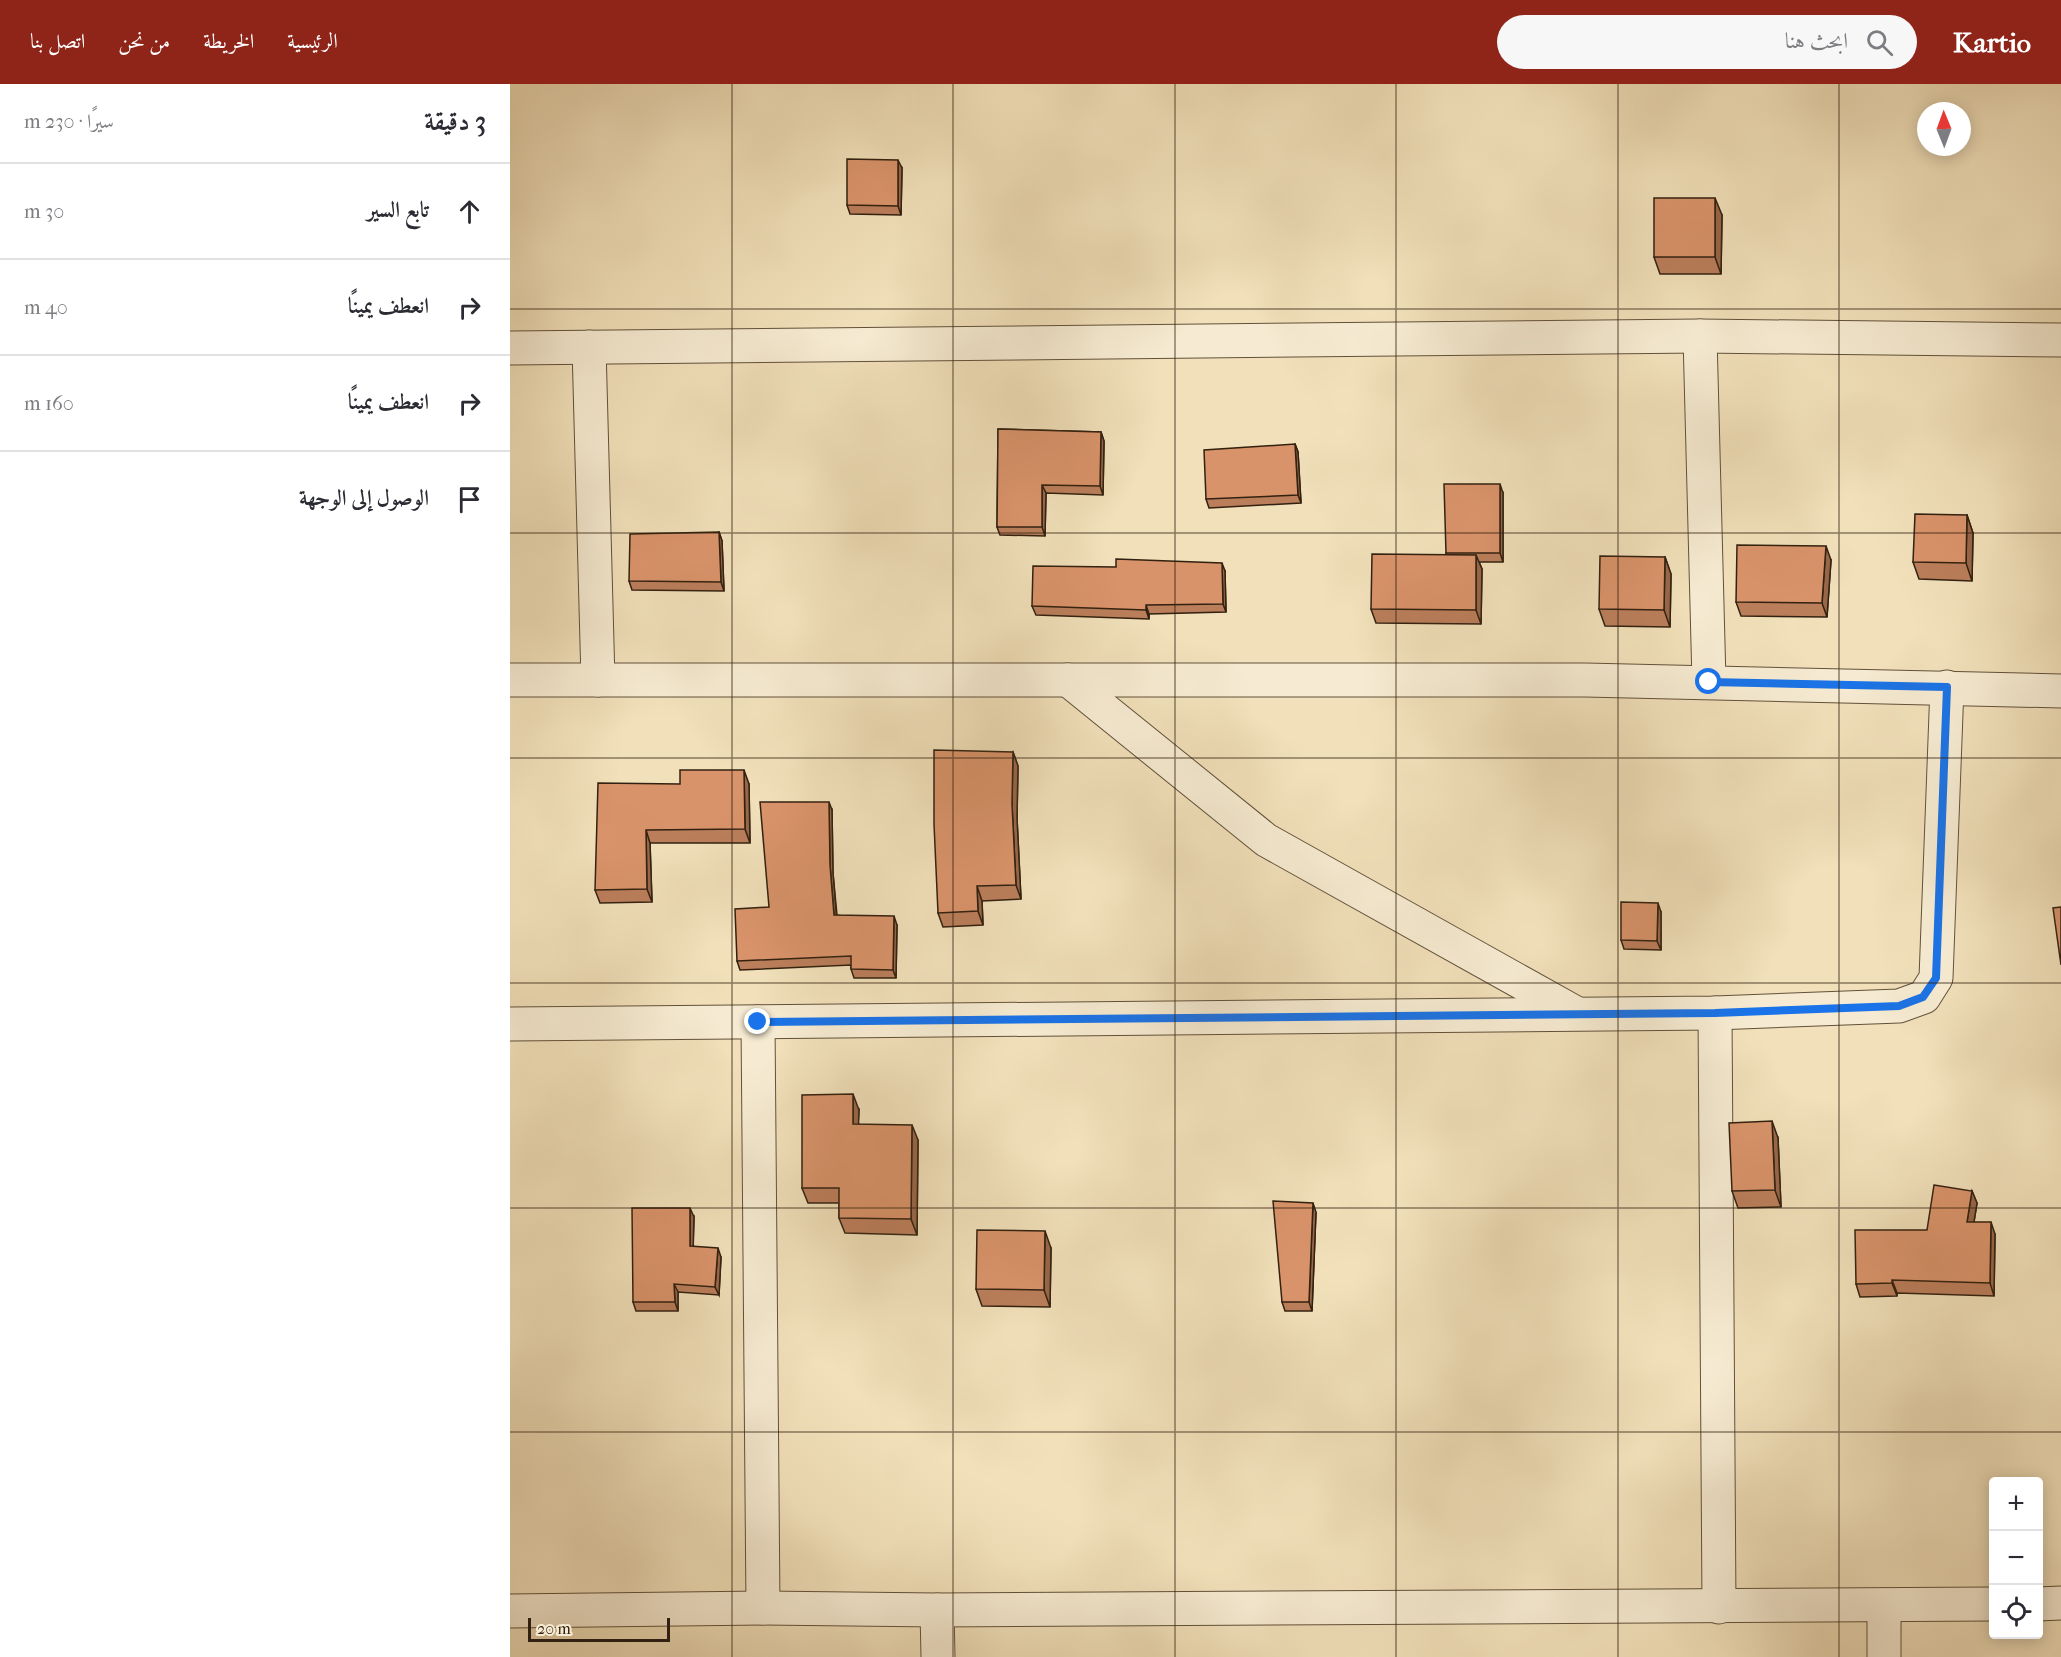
<!DOCTYPE html>
<html lang="ar">
<head>
<meta charset="utf-8">
<style>
	:root { --surface:#fff; --page:#f7f7f7; --text:#2b2b33; --muted:#7c7c81; --line:#e1e1e2; --accent:#8f2418 }
	body { margin:0; font-family:"IM FELL French Canon",Amiri,serif; background:var(--page); color:var(--text); direction:rtl }
	.controls { position:absolute; right:18px; bottom:18px; display:grid; overflow:hidden; border-radius:6px; box-shadow:0 3px 15px #0003 }
	.controls button { width:54px; height:54px; display:grid; place-items:center; padding:0; border:0; border-bottom:2px solid var(--line); background:var(--surface); color:var(--text); font:30px sans-serif }
	.compass { position:absolute; left:1407px; top:18px; width:54px; height:54px; border-radius:50%; background:var(--surface); box-shadow:0 3px 15px #0003; rotate:359deg }
	.scale { position:absolute; left:18px; bottom:15px; width:142px; box-sizing:border-box; padding-left:6px; border:3px solid #322110; border-top:0; font-size:16px; line-height:21px; white-space:nowrap; color:#322110; -webkit-text-stroke:4px #f6ebd2; paint-order:stroke }
	.stop { position:absolute; width:18px; height:18px; margin:-14px; border:4px solid #1a73e8; border-radius:50%; background:#fff }
	.stop.end { background:#1a73e8; border-color:#fff; box-shadow:0 2px 6px #0008 }
	.list { margin:0; padding:0; list-style:none }
	h2 { display:flex; justify-content:space-between; align-items:center; height:78px; margin:0; padding:0 24px; font-size:26px }
	h2 small { font-size:20px; font-weight:400; color:var(--muted) }
	.list li { display:grid; grid-template-columns:39px 1fr auto; gap:18px; align-items:center; box-sizing:border-box; height:96px; padding:0 24px; border-top:2px solid var(--line) }
	.list b { display:block; font-size:22px; white-space:nowrap }
	.list em { font-size:20px; font-style:normal; color:var(--muted) }
	.icon { flex:none; width:33px; height:33px; fill:none; stroke:currentColor; stroke-width:2; stroke-linecap:round; stroke-linejoin:round }
	.map { position:relative; flex:none; width:1551px; height:1573px; overflow:hidden; direction:ltr }
	header { display:flex; align-items:center; gap:36px; box-sizing:border-box; height:84px; padding:0 30px; background:var(--accent); color:#fff }
	header strong { font-size:28px }
	nav { display:flex; gap:33px; margin-inline-start:auto; font-size:21px }
	.search { width:420px; height:54px; background:var(--page); display:flex; align-items:center; gap:15px; box-sizing:border-box; padding:0 21px; border-radius:33px; color:var(--muted); font-size:22px }
	main { display:flex }
	aside { flex:1; background:var(--surface) }
	.map>svg:first-child { display:block }
	.lines { fill:none; stroke-linecap:round; stroke-linejoin:round }
	.minor-casing { stroke:#62513a; stroke-width:35 }
	.minor { stroke:#f6ebd2; stroke-width:33 }
	.wall { fill:#bb7e5b; stroke:#322110; stroke-width:1.5 }
	.shaded-wall { fill:#98674a; stroke:#322110; stroke-width:1.5 }
	.building { fill:#d9936a; stroke:#322110; stroke-width:1.5 }
	.route { stroke:#1a73e8; stroke-width:8 }
	.grid { fill:none; stroke:#322110; stroke-width:1.5; stroke-opacity:0.55 }
</style>
</head>
<body>
<header>
<strong>Kartio</strong>
<div class="search"><svg class="icon" aria-label="search" viewBox="0 0 24 24"><circle cx="10" cy="10" r="6"/><path d="M15 15l6 6"/></svg>ابحث هنا</div>
<nav><a>الرئيسية</a><a>الخريطة</a><a>من نحن</a><a>اتصل بنا</a></nav>
</header>
<main>
<div class="map">
<svg width="1551" height="1573" viewBox="0 0 1551 1573">
	<rect width="100%" height="100%" fill="#f1e0ba"/>
	<filter id="stains"><feTurbulence type="fractalNoise" baseFrequency=".00333" numOctaves="4"/><feColorMatrix values="0 0 0 0 .2 0 0 0 0 .09 0 0 0 0 .02 0 0 0 .5 -.17"/></filter>
	<radialGradient id="worn" r=".72"><stop offset=".6" stop-color="#630" stop-opacity="0"/><stop offset="1" stop-color="#630" stop-opacity=".3"/></radialGradient>
	<g class="lines">
		<defs>
			<g id="minor">
				<path d="M1190 252 1199 598"/>
				<path d="M79 263 88 596"/>
				<path d="M0 264 1190 252 1551 256"/>
				<path d="M0 596H1075L1551 607"/>
				<path d="M558 596 756 756 1064 928"/>
				<path d="M1205 929 1209 1523"/>
				<path d="M248 938 253 1524"/>
				<path d="M0 940 1205 929 1389 922 1414 913 1426 894 1437 603"/>
				<path d="M1528 1520 1551 1519"/>
				<path d="M427 1526 428 1573"/>
				<path d="M0 1527 253 1524 427 1526 1484 1520"/>
				<path d="M1374 1573V1521"/>
			</g>
		</defs>
		<use href="#minor" class="minor-casing"/>
		<use href="#minor" class="minor"/>
	</g>
	<g class="wall">
		<path d="M392 84 391 131 340 130 337 121Z"/>
		<path d="M1212 131 1211 190H1150L1144 173Z"/>
		<path d="M488 345 591 348 594 357 593 411 536 409 535 452 490 451 487 443Z"/>
		<path d="M785 360 788 368 791 419 699 424 696 415Z"/>
		<path d="M993 409V478H969L972 485 971 540 866 539 861 525 936 470V469Z"/>
		<path d="M1457 431 1463 449 1462 497 1409 495 1403 478Z"/>
		<path d="M209 448 212 457 214 507 122 506 119 497Z"/>
		<path d="M1155 473 1161 490 1160 543 1095 542 1089 525Z"/>
		<path d="M1321 476 1317 533 1231 532 1226 518Z"/>
		<path d="M715 487 716 528 639 530V535L526 531 522 522Z"/>
		<path d="M503 668 508 682 507 734 511 815 472 817 473 841 433 843 428 829Z"/>
		<path d="M170 700H239L240 759H140L142 818 90 819 85 806Z"/>
		<path d="M322 726 323 789 327 831 387 841 386 894H344L341 885V881L230 886 227 877 259 823Z"/>
		<path d="M1151 828V866L1114 865 1111 856Z"/>
		<path d="M349 1026 348 1040 408 1056 407 1151 335 1149 329 1134V1119H298L292 1104Z"/>
		<path d="M1268 1054 1271 1123 1228 1124 1222 1107Z"/>
		<path d="M1462 1107 1467 1119 1464 1138 1485 1150 1484 1212 1387 1209V1212L1350 1213 1346 1200 1417 1146Z"/>
		<path d="M806 1128 802 1227H775L772 1218Z"/>
		<path d="M184 1133 183 1162 211 1173 209 1211 168 1208V1227H126L123 1218Z"/>
		<path d="M541 1164 540 1223 472 1222 466 1205Z"/>
	</g>
	<g class="shaded-wall">
		<path d="M388 76 392 84 391 131 388 122Z"/>
		<path d="M1205 114 1212 131 1211 190 1205 173Z"/>
		<path d="M591 348 594 357 593 411 590 402Z"/>
		<path d="M785 360 788 368 791 419 788 411Z"/>
		<path d="M990 400 993 409V478L990 469Z"/>
		<path d="M532 401 536 409 535 452 532 443Z"/>
		<path d="M1457 431 1463 449 1462 497 1456 479Z"/>
		<path d="M209 448 212 457 214 507 211 498Z"/>
		<path d="M1316 462 1321 476 1317 533 1312 519Z"/>
		<path d="M966 471 972 485 971 540 966 526Z"/>
		<path d="M1155 473 1161 490 1160 543 1154 526Z"/>
		<path d="M712 479 715 487 716 528 713 520Z"/>
		<path d="M636 521 639 530V535L636 526Z"/>
		<path d="M503 668 508 682 507 734 511 815 506 801 502 720Z"/>
		<path d="M234 686 239 700 240 759 235 745Z"/>
		<path d="M319 718 322 726 323 789 327 840 324 831 320 781Z"/>
		<path d="M136 746 140 759 142 818 137 805Z"/>
		<path d="M467 802 472 817 473 841 468 827Z"/>
		<path d="M1148 819 1151 828V866L1147 857Z"/>
		<path d="M384 832 387 841 386 894 383 886Z"/>
		<path d="M343 1010 349 1026 348 1055 343 1040Z"/>
		<path d="M1262 1037 1268 1054 1271 1123 1265 1106Z"/>
		<path d="M402 1041 408 1056 407 1151 401 1135Z"/>
		<path d="M1462 1107 1467 1119 1462 1150 1457 1138Z"/>
		<path d="M803 1119 806 1128 802 1227 799 1218Z"/>
		<path d="M180 1124 184 1133 183 1171 180 1162Z"/>
		<path d="M1481 1138 1485 1150 1484 1212 1480 1199Z"/>
		<path d="M535 1147 541 1164 540 1223 534 1206Z"/>
		<path d="M208 1164 211 1173 209 1211 205 1203Z"/>
		<path d="M1382 1196 1387 1209V1212L1382 1199Z"/>
		<path d="M164 1200 168 1208V1227L165 1218Z"/>
	</g>
	<g class="building">
		<path d="M337 75 388 76V122L337 121Z"/>
		<rect x="1144" y="114" width="61" height="59"/>
		<path d="M488 345 591 348 590 402 532 401V443H487Z"/>
		<path d="M785 360 788 411 696 415 694 366Z"/>
		<path d="M934 400H990V469H936Z"/>
		<path d="M1405 430 1457 431 1456 479 1403 478Z"/>
		<path d="M209 448 211 498 119 497 120 450Z"/>
		<path d="M1227 461 1316 462 1312 519 1226 518Z"/>
		<path d="M862 470 966 471V526L861 525Z"/>
		<path d="M1090 472 1155 473 1154 526 1089 525Z"/>
		<path d="M606 475 712 479 713 520 636 521V526L522 522 523 482 606 483Z"/>
		<path d="M424 666 503 668 502 720 506 801 467 802 468 827 428 829 424 740Z"/>
		<path d="M170 686H234L235 745 136 746 137 805 85 806 88 699 170 700Z"/>
		<path d="M250 718H319L320 781 324 831 384 832 383 886 341 885V872L227 877 225 825 259 823Z"/>
		<path d="M1111 818 1148 819 1147 857 1111 856Z"/>
		<path d="M1551 823V881L1543 824Z"/>
		<path d="M343 1010V1040L402 1041 401 1135 329 1134V1104H292V1011Z"/>
		<path d="M1262 1037 1265 1106 1222 1107 1219 1039Z"/>
		<path d="M1424 1101 1462 1107 1457 1138H1481L1480 1199 1382 1196V1199L1346 1200 1345 1146H1417Z"/>
		<path d="M763 1117 803 1119 799 1218H772Z"/>
		<path d="M122 1124H180V1162L208 1164 205 1203 164 1200 165 1218H123Z"/>
		<path d="M467 1146 535 1147 534 1206 466 1205Z"/>
	</g>
	<g class="lines">
		<path class="route" d="M248 938 1205 929 1389 922 1413 913 1426 894 1437 603 1199 598"/>
	</g>
	<path class="grid" d="M222 0V1573M443 0V1573M665 0V1573M886 0V1573M1108 0V1573M1329 0V1573M0 225H1551M0 449H1551M0 674H1551M0 899H1551M0 1124H1551M0 1348H1551"/>
	<rect width="100%" height="100%" filter="url(#stains)"/>
	<rect width="100%" height="100%" fill="url(#worn)"/>
</svg>
<div class="controls">
<button>+</button>
<button>−</button>
<button><svg class="icon" aria-label="locate" viewBox="0 0 24 24"><circle cx="12" cy="12" r="6"/><path d="M12 2v4M12 18v4M2 12h4M18 12h4"/></svg></button>
</div>
<svg class="compass" viewBox="-18 -18 36 36"><path d="M0-13l5 13h-10z" fill="#e53935"/><path d="M0 13l5-13h-10z" fill="#7c7c81"/></svg>
<div class="scale">20 m</div>
<div class="stop" style="left:1199px;top:598px"></div>
<div class="stop end" style="left:248px;top:938px"></div>
</div>
<aside>
<h2>3 دقيقة<small>سيرًا · 230 m</small></h2>
<ul class="list">
<li><svg class="icon" aria-label="ahead" viewBox="0 0 24 24"><path d="M12 20V5M6 11l6-6 6 6"/></svg><div><b>تابع السير</b></div><em>30 m</em></li>
<li><svg class="icon" aria-label="right" viewBox="0 0 24 24"><path d="M7 20v-9h11M14 6l5 5-5 5"/></svg><div><b>انعطف يمينًا</b></div><em>40 m</em></li>
<li><svg class="icon" aria-label="right" viewBox="0 0 24 24"><path d="M7 20v-9h11M14 6l5 5-5 5"/></svg><div><b>انعطف يمينًا</b></div><em>160 m</em></li>
<li><svg class="icon" aria-label="arrive" viewBox="0 0 24 24"><path d="M6 21V4h12l-3 4 3 4H6"/></svg><div><b>الوصول إلى الوجهة</b></div></li>
</ul>
</aside>
</main>
</body>
</html>
